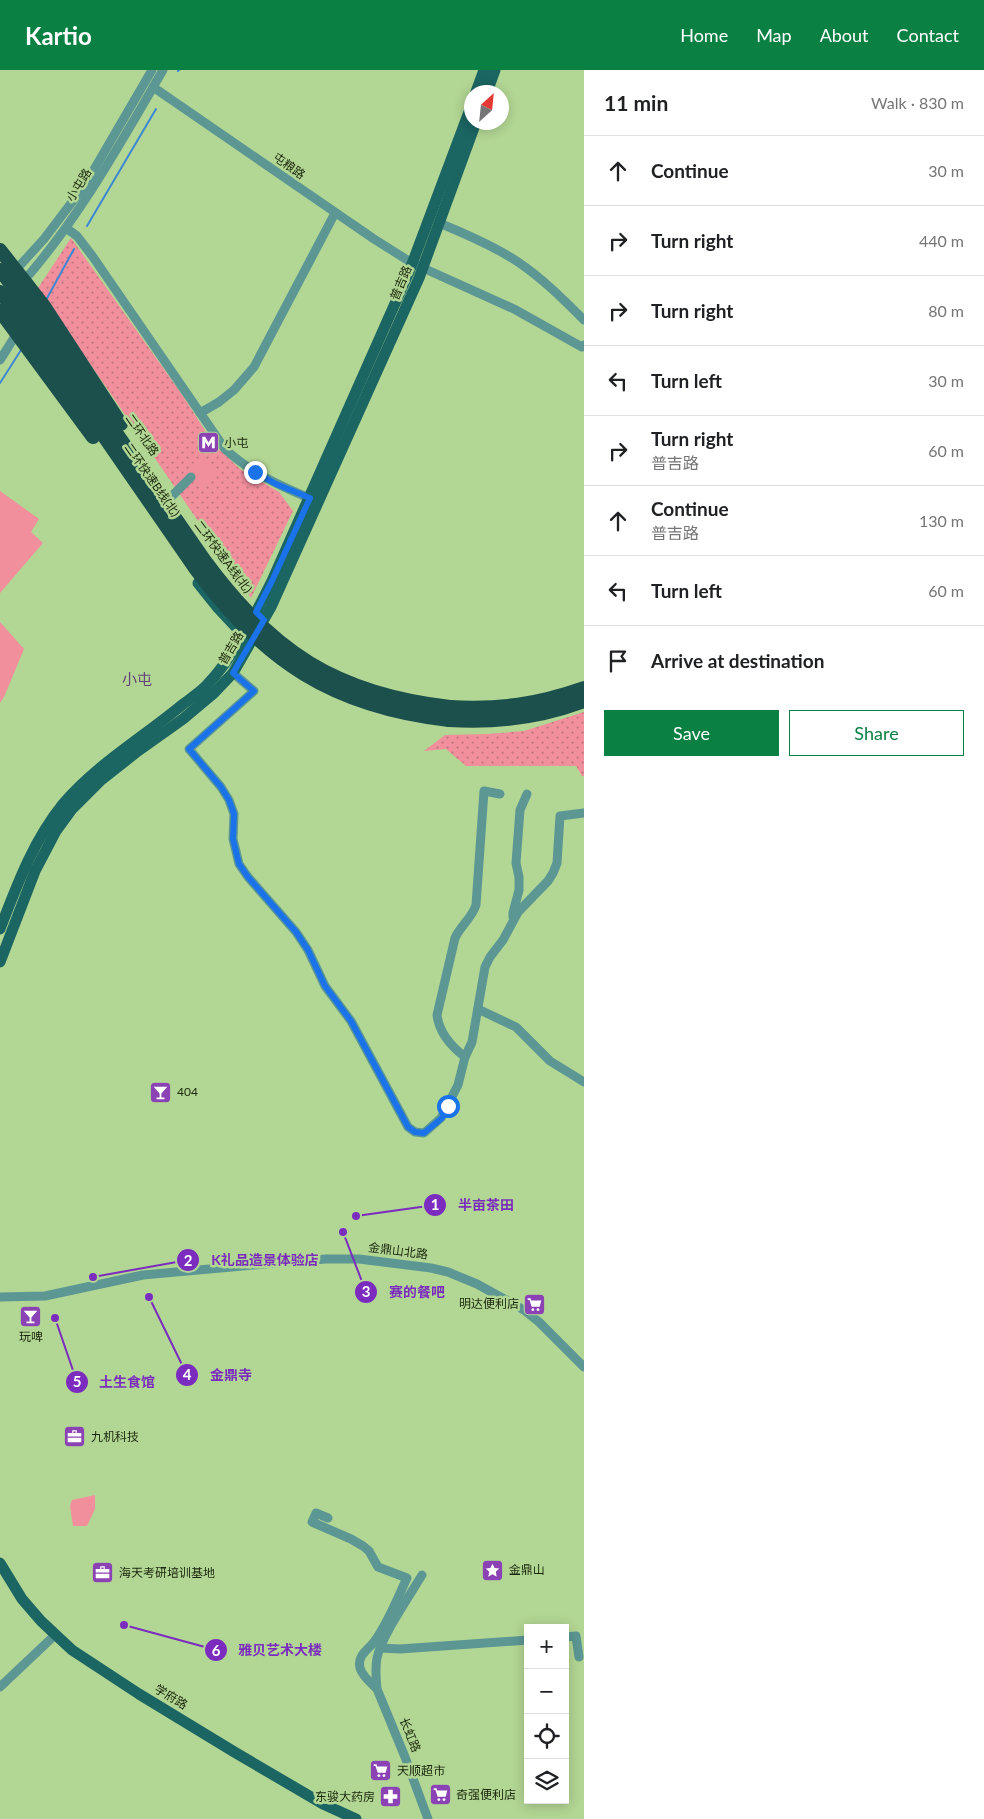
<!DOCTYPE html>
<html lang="en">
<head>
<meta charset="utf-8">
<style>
	:root { --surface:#fff; --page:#f6f6f6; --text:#202124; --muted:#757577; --line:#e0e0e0; --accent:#0b8043 }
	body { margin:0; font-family:Lato,"Noto Sans SC",sans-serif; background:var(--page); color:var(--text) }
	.controls { position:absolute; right:15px; bottom:15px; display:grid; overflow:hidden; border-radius:0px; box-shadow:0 2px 12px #0003 }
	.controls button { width:45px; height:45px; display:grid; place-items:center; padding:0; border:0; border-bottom:1px solid var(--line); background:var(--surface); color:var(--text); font:25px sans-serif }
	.compass { position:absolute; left:464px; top:15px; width:45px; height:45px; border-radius:50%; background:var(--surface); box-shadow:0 2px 12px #0003; rotate:27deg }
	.stop { position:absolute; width:15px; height:15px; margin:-11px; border:4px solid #1a73e8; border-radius:50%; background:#fff }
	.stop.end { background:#1a73e8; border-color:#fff; box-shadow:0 1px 5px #0008 }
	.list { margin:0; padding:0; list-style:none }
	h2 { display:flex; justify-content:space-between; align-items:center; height:65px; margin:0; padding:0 20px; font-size:21px }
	h2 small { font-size:16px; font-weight:400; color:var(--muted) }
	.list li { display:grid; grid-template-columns:32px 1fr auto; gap:15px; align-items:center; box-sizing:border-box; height:70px; padding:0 20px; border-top:1px solid var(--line) }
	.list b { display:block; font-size:19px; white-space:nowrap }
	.list p { margin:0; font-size:16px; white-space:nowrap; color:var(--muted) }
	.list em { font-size:16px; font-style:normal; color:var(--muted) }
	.actions { display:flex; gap:10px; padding:15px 20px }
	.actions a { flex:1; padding:11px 0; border:1px solid var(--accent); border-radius:0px; text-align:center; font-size:18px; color:var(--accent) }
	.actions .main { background:var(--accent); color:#fff }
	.icon { flex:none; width:28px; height:28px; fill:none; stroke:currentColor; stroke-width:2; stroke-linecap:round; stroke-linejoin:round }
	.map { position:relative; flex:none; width:584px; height:1749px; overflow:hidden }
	header { display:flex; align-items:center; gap:30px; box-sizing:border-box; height:70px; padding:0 25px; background:var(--accent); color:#fff }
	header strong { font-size:24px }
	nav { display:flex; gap:28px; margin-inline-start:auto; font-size:18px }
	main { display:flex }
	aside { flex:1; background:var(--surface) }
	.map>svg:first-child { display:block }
	.grass { fill:url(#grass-dots) }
	.garden { fill:#f18f9d }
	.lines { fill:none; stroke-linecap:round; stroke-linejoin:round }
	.stream { stroke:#3c88d4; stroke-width:2 }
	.minor { stroke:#5c9794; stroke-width:9 }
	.major { stroke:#1b6562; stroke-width:11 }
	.highway { stroke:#1c504d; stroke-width:14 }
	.highway-bridge { stroke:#1c504d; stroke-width:14 }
	.route { stroke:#1a73e8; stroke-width:6 }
	.labels { text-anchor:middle; stroke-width:5; stroke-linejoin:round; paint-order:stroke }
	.street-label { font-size:12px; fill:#1a270c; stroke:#b2d693 }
	.poi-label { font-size:12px; fill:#1a270c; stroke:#b2d693; text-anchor:start }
	.quarter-label { font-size:15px; fill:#63407a; stroke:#b2d693 }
	.leader { fill:none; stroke:#7b2cbf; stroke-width:2 }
	.callout-dot { fill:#7b2cbf; stroke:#b2d693; stroke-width:2 }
	.mark-label { font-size:15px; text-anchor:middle; font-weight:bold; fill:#fff }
	.callout-label { font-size:14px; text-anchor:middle; font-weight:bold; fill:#7b2cbf; stroke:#b2d693; stroke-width:5; stroke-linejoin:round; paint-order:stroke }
</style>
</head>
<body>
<header>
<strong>Kartio</strong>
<nav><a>Home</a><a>Map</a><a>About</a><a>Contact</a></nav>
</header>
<main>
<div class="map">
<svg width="584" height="1749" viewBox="0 0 584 1749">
	<defs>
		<pattern id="grass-dots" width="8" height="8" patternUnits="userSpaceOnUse" patternTransform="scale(1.25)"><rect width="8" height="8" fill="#f18f9d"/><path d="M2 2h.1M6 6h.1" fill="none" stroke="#c2757e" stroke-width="1.8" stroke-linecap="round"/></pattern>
	</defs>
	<rect width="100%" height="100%" fill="#b2d693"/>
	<g class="grass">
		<path d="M71 168 183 326 213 373 240 399 279 422 293 441 251 528 38 218Z"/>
		<path d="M584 642V706H582L576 696H466L446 679 424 681 445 665 487 664 524 661Z"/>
	</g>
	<g class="garden">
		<path d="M201 386 217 402 203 416 187 400Z"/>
		<path d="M0 421 39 449 31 462 43 473 0 523Z"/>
		<path d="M0 552 24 579 4 627 0 633Z"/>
		<path d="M95 1425V1439L87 1456H73L70 1436 72 1430Z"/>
	</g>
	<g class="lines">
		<g class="stream">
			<path d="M178 1 179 0"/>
			<path d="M87 156 156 39"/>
			<path d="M46 230 74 179"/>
			<path d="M0 313 21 280"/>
		</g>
		<g class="minor">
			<path d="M153 17 374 169 412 193 514 239 582 277 584 275"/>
			<path d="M439 153C466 164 494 176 518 192 542 208 564 230 584 250"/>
			<path d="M66 158 77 166 93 187 225 379C250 402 278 415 309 428"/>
			<path d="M13 203 44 169 85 115 152 0"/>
			<path d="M21 214C78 150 120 74 163 0"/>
			<path d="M0 290 19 260"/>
			<path d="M200 343 219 332 234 320 254 297 335 143"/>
			<path d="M169 429 191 407"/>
			<path d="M233 603 254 621 189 679 221 717 229 730 234 744 233 769 239 794 248 807 296 862 308 880 325 916 351 951 408 1057 415 1062 424 1063 441 1048 458 1015 465 987 472 972 485 897 490 887 503 870 518 842 548 811 553 803 557 793 560 746 584 743"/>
			<path d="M513 847V843L519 820V807L516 793 520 740 527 724"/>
			<path d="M478 939 516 957 550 991 584 1012"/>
			<path d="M465 987C452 977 439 962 437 945L455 868C461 855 472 848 476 835L484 721 500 724"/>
			<path d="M0 1227 45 1226 143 1205 276 1193 326 1189H359L431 1198 448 1202 477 1214 524 1240 539 1252 584 1297"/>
			<path d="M328 1448 316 1443 312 1452 351 1469 363 1476 369 1481 378 1497 407 1508C397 1529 388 1553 374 1572 368 1580 357 1585 360 1598 362 1606 372 1614 377 1619"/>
			<path d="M422 1505C410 1525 381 1567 377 1588 375 1598 376 1609 377 1619L405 1687 428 1749"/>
			<path d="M565 1567 576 1566 579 1587"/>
			<path d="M380 1578 400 1579 528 1570"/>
			<path d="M0 1617 55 1565"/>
		</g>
		<g class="major">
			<path d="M476 22 484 0"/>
			<path d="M487 22 495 0"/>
			<path d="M198 513 218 538 247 569"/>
			<path d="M0 859C17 815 33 771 63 734 96 695 142 668 182 635 190 629 199 623 206 616 234 587 254 547 272 511L409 202 472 34"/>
			<path d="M0 892 35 801 56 761 72 739 100 711 138 681 183 649 214 623 233 603 271 537 419 208 476 52"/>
			<path d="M0 1493 22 1529 41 1551 72 1580 139 1624 236 1683 323 1734 356 1749"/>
		</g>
		<g class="highway">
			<path d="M450 637C499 640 538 634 584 618"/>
			<path d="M449 650C496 653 539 648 584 631"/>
		</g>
		<g class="highway-bridge">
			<path d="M0 180 44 236 121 354"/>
			<path d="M0 200 33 243 205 491C272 582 336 624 450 637"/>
			<path d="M0 222 36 268 195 498C263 591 333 637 449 650"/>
			<path d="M0 241 93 367"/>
		</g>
	</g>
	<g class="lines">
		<path class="route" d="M255 402 276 414 310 428 272 511 256 542 264 550 233 603 254 621 189 679 221 717 229 730 234 744 233 769 239 794 248 807 296 862 308 880 325 916 351 951 408 1057 415 1062 424 1063 442 1048 448 1036"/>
	</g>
	<defs>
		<symbol id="metro-square" viewBox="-11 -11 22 22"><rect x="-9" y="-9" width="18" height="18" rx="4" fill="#8b42b4" stroke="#b2d693"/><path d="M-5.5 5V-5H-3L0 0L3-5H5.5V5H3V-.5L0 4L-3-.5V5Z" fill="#fff"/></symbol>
		<symbol id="bar-square" viewBox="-11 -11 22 22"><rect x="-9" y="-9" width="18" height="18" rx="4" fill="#8b42b4" stroke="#b2d693"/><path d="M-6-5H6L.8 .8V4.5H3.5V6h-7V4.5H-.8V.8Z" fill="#fff"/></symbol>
		<symbol id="supermarket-square" viewBox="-11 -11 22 22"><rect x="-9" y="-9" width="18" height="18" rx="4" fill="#8b42b4" stroke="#b2d693"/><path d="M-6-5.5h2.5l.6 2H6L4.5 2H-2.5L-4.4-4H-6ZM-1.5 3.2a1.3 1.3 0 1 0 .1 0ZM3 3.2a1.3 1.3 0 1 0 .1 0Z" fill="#fff"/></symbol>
		<symbol id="office-square" viewBox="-11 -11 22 22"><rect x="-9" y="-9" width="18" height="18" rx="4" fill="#8b42b4" stroke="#b2d693"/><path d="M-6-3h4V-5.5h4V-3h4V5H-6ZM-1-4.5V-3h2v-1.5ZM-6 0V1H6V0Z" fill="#fff"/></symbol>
		<symbol id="sight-square" viewBox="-11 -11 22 22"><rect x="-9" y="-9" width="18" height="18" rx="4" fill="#8b42b4" stroke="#b2d693"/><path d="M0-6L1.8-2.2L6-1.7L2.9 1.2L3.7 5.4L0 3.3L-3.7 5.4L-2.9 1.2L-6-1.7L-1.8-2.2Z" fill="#fff"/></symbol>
		<symbol id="pharmacy-square" viewBox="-11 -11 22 22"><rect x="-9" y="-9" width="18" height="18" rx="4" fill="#8b42b4" stroke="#b2d693"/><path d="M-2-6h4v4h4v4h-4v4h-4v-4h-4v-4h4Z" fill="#fff"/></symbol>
	</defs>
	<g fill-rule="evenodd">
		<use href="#metro-square" x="196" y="360" width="25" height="25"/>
		<use href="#bar-square" x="148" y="1010" width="25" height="25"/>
		<use href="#supermarket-square" x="522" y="1222" width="25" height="25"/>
		<use href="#bar-square" x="18" y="1234" width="25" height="25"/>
		<use href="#office-square" x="62" y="1354" width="25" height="25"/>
		<use href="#sight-square" x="480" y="1488" width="25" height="25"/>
		<use href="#office-square" x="90" y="1490" width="25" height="25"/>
		<use href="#supermarket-square" x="368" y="1688" width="25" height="25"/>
		<use href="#supermarket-square" x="428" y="1712" width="25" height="25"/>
		<use href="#pharmacy-square" x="378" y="1714" width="25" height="25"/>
	</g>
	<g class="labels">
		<g class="street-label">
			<text transform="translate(289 96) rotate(35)" y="4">屯粮路</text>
			<text transform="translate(79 115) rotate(-58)" y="4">小屯路</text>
			<text transform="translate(401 213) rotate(-67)" y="4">普吉路</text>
			<text transform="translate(142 365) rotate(55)" y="4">二环北路</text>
			<text transform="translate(152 410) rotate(55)" y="4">二环快速B线(北)</text>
			<text transform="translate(223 487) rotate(53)" y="4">二环快速A线(北)</text>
			<text transform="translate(231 578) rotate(-59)" y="4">普吉路</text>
			<text transform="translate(398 1181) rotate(7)" y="4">金鼎山北路</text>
			<text transform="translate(171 1627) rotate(31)" y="4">学府路</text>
			<text transform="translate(410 1665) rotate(68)" y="4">长虹路</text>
		</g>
		<g class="poi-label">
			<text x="224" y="377">小屯</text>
			<text x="177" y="1026">404</text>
			<text x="519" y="1238" text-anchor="end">明达便利店</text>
			<text x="31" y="1271" text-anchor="middle">玩啤</text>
			<text x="91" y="1371">九机科技</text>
			<text x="509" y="1504">金鼎山</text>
			<text x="119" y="1507">海天考研培训基地</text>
			<text x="397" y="1705">天顺超市</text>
			<text x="456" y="1729">奇强便利店</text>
			<text x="375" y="1731" text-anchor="end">东骏大药房</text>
		</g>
		<g class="quarter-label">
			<text x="137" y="615">小屯</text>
		</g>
	</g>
	<path class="leader" d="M356 1146L435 1135M93 1207L188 1190M343 1162L366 1222M149 1227L187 1305M55 1248L77 1312M124 1555L216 1580"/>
	<g class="callout-dot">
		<circle cx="356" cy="1146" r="5"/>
		<circle cx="93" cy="1207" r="5"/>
		<circle cx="343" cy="1162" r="5"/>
		<circle cx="149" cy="1227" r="5"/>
		<circle cx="55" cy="1248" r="5"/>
		<circle cx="124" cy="1555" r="5"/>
		<circle cx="435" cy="1135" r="12"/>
		<circle cx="188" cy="1190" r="12"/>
		<circle cx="366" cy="1222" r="12"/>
		<circle cx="187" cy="1305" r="12"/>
		<circle cx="77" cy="1312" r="12"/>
		<circle cx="216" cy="1580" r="12"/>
	</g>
	<g class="mark-label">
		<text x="435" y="1140">1</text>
		<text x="188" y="1196">2</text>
		<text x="366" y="1227">3</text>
		<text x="187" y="1310">4</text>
		<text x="77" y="1317">5</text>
		<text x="216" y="1586">6</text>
	</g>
	<g class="callout-label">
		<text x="486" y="1140">半亩茶田</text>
		<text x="265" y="1195">K礼品造景体验店</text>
		<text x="417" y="1227">赛的餐吧</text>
		<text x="231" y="1310">金鼎寺</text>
		<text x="127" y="1317">土生食馆</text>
		<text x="280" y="1585">雅贝艺术大楼</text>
	</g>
</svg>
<div class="controls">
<button>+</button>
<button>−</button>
<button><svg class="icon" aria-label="locate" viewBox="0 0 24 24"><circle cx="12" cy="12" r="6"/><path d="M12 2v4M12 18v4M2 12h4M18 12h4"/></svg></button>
<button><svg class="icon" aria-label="layers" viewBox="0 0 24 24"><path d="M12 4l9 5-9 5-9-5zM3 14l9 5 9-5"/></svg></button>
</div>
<svg class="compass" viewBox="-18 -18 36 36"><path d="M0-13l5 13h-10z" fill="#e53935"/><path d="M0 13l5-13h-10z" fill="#757577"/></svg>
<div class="stop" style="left:448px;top:1036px"></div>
<div class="stop end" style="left:255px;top:402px"></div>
</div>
<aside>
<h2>11 min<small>Walk · 830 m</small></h2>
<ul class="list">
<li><svg class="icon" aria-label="ahead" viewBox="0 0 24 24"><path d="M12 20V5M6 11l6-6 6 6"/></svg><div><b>Continue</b></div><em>30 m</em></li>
<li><svg class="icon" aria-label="right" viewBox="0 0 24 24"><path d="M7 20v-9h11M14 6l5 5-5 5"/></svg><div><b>Turn right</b></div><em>440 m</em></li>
<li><svg class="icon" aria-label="right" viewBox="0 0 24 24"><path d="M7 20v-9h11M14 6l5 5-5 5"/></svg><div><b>Turn right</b></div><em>80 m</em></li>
<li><svg class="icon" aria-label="left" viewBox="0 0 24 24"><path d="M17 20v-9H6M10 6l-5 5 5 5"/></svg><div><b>Turn left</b></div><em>30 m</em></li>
<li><svg class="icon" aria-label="right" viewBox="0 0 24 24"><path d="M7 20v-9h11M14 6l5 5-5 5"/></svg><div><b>Turn right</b><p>普吉路</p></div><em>60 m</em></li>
<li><svg class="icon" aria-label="ahead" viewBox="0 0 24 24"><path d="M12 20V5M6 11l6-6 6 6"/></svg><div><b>Continue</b><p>普吉路</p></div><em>130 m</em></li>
<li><svg class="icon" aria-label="left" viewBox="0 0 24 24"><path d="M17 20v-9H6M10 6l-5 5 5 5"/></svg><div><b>Turn left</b></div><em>60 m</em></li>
<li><svg class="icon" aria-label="arrive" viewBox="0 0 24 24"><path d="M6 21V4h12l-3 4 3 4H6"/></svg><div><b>Arrive at destination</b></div></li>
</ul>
<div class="actions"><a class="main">Save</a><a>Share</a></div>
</aside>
</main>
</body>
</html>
